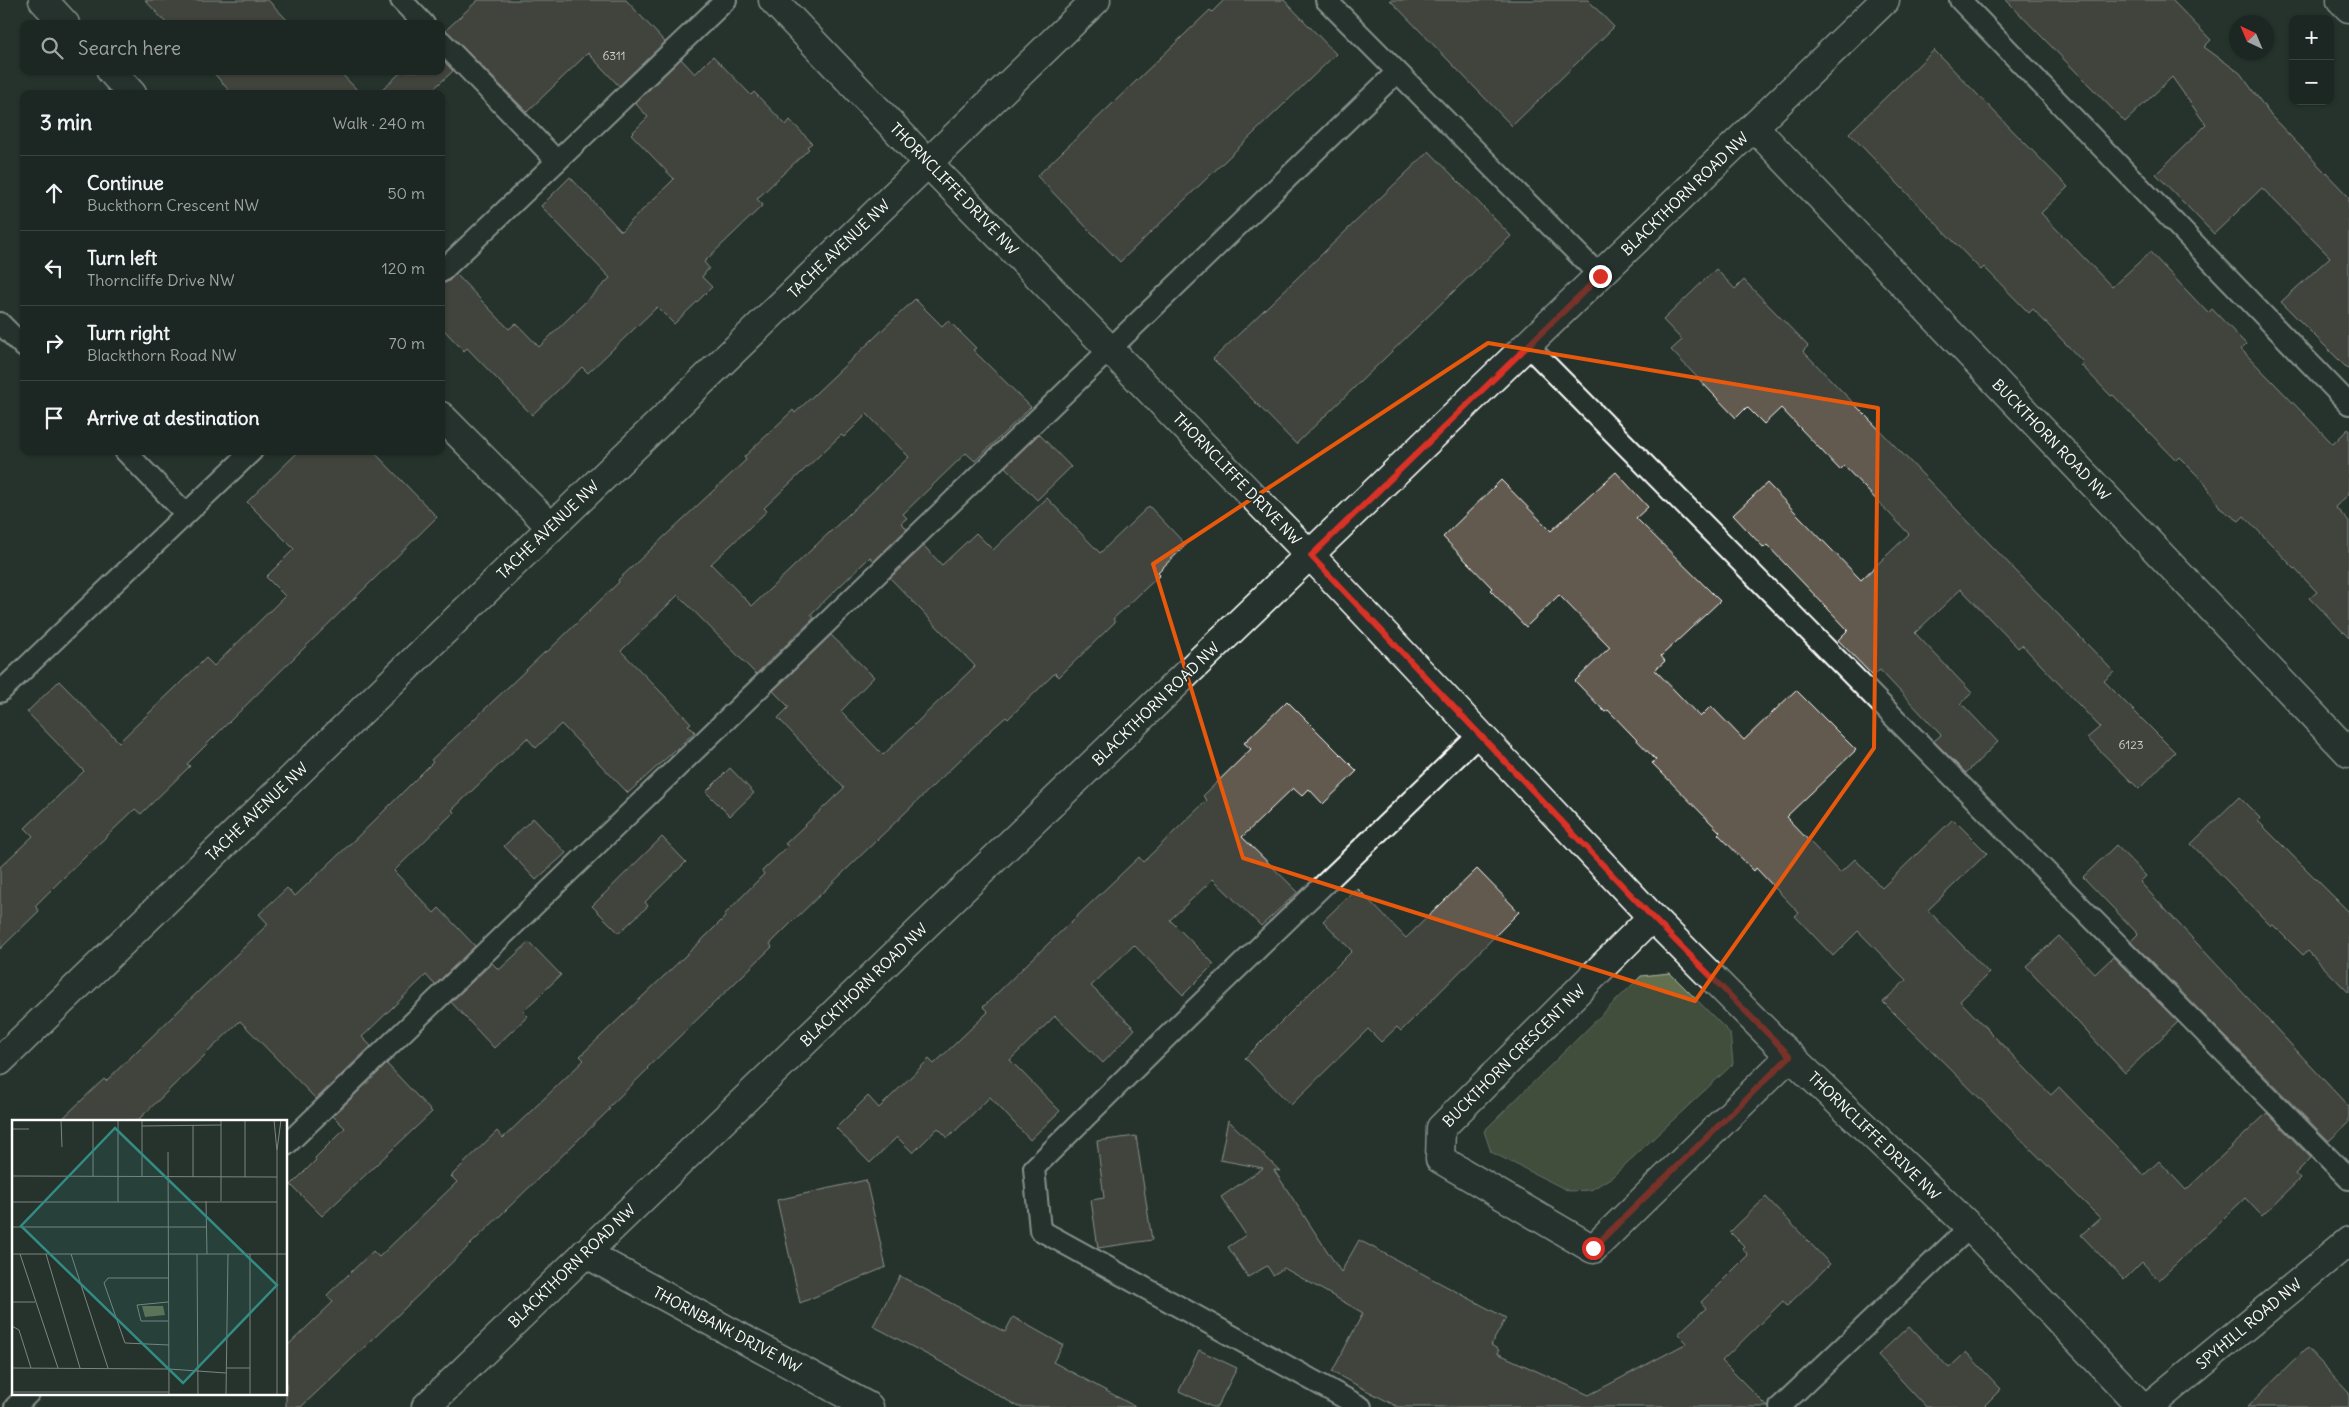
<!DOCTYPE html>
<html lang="en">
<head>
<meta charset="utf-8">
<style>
	:root { --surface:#1c2622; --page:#252e2a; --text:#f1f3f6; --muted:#a0a5a5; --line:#3a4340 }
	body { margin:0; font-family:Delius,sans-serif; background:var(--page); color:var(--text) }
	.controls { position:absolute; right:15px; top:15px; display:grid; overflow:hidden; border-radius:10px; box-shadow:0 1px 4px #0004 }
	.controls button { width:45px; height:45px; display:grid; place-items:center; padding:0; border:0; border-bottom:1px solid var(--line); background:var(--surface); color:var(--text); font:25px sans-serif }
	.compass { position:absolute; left:2229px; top:15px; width:45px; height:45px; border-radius:50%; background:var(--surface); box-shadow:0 1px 4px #0004; rotate:316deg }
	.stop { position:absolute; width:15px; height:15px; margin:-11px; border:4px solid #d93025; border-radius:50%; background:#fff }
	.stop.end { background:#d93025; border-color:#fff; box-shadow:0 1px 5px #0008 }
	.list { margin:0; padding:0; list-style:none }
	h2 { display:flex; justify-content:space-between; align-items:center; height:65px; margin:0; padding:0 20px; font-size:21px }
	h2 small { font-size:16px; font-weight:400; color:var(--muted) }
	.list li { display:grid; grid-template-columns:32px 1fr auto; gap:15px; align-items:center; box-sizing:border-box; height:75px; padding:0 20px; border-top:1px solid var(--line) }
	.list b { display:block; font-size:19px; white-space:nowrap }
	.list p { margin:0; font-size:16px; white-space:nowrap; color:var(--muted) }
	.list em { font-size:16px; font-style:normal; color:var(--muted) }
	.icon { flex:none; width:28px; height:28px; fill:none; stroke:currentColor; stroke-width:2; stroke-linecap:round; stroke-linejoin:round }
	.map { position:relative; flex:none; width:2349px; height:1407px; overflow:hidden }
	.search { position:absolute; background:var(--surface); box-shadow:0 1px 4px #0004; left:20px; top:20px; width:425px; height:55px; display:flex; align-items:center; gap:12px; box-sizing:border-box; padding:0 18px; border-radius:10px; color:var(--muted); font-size:19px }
	.panel { position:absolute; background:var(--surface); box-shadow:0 1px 4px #0004; left:20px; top:90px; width:425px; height:365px; border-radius:10px }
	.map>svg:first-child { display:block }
	.green { fill:#626f50; stroke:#b0b7a8 }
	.building { fill:#645a4f; stroke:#fff; fill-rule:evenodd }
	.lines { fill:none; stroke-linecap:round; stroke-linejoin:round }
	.lane-casing { stroke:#fff; stroke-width:24 }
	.street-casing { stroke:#fff; stroke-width:31 }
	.secondary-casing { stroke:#fff; stroke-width:31 }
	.lane { stroke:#26332d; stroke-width:20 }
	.street { stroke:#26332d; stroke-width:28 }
	.secondary { stroke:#26332d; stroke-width:28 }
	.route { stroke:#d93025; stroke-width:6 }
	.marked { fill:none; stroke:#e8590c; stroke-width:4; stroke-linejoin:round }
	.labels { text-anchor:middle; stroke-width:4; stroke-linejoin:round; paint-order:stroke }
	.number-label { font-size:12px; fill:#d8d6d3 }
	.street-label { font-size:15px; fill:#fff; stroke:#26332d }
	.inset-road { fill:none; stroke:#7d8581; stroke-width:1 }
	.view { fill:#338b84; fill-opacity:0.15; stroke:#338b84; stroke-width:2.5 }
	.inset-edge { fill:none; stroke:#fff; stroke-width:2.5 }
</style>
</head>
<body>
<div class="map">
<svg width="2349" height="1407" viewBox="0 0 2349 1407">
	<rect width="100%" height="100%" fill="#26332d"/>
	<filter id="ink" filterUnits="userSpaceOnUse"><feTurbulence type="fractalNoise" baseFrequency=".02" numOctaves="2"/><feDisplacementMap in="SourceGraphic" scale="10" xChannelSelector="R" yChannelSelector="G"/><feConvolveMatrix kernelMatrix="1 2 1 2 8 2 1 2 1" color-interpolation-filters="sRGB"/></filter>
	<g filter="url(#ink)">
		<path class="green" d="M1670 973 1730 1033 1733 1064 1612 1177 1591 1190 1569 1191 1491 1152 1484 1131 1641 976Z"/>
		<g class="building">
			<path d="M145 0H268L291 24H167Z"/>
			<path d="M478 0H626L665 42 619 86 588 53 527 112 446 30Z"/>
			<path d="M1224 0H1284L1336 54 1120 262 1037 176 1210 10 1212 12Z"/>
			<path d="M1390 0H1588L1614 27 1512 126Z"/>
			<path d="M2006 0H2172L2211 40 2204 47 2240 73 2272 117 2349 197V370L2281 302 2330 257 2262 188 2214 234 2156 174 2206 125 2172 77 2125 122Z"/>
			<path d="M1934 50 2068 187 2041 213 2112 287 2150 252 2208 313 2212 309 2246 344 2241 349 2333 444 2349 428V494L2335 507 2349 522V638L2310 598 2317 592 2244 516 2239 521 2221 509 2204 482 2179 457 2176 460 2113 395 2111 396 2081 365 2083 362 2033 309 2029 313 1984 267 1981 270 1849 133Z"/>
			<path d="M713 56 751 95 754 92 786 125 790 120 812 143 807 147 809 149 757 199 763 205 704 262 709 268 702 277 712 287 700 299 674 324 657 307 588 373 582 367 532 415 467 348 464 351 441 327V284L449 281 456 274 509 329 516 323 539 347 610 278 541 206 570 177 621 231 674 179 631 134 648 117 635 103 681 59 695 74Z"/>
			<path d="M441 58 453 71 428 94H378L402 71H441Z"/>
			<path d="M212 71H339L361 94H232Z"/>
			<path d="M1429 151 1511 236 1296 444 1213 359Z"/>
			<path d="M1716 269 1735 289 1744 280 1808 346 1803 351 2114 672 2104 681 2175 752 2139 789 2087 738 2100 727 2022 645 2018 648 1961 589 1915 633 1972 693 1961 703 1998 742 1966 773 1934 741 1941 735 1880 670 1873 676 1838 640 1848 630 1767 545 1764 548 1733 515 1767 483 1861 580 1909 534 1844 466 1840 470 1781 408 1764 424 1747 407 1736 418 1671 350 1682 340 1663 320Z"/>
			<path d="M915 299 942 326 948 320 976 348 973 350 1031 407 975 461 966 453 903 514 907 518 901 523 907 529 874 561 870 557 811 614 814 618 756 674 678 595 621 651 691 723 688 725 695 732 628 793 561 724 536 748 527 738 452 810 454 812 394 871 434 913 439 908 475 946 435 985 426 975 362 1037 371 1046 316 1099 240 1021 137 1121H60L104 1079 106 1081 268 924 259 914 287 888 295 896 371 824 433 762 431 760 546 651 547 652 619 582 618 580 746 460 744 457 793 410 795 413ZM867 414 909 457 752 606 711 564 767 511 764 508 841 435 844 437Z"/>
			<path d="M1039 434 1071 467 1037 500 1005 467Z"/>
			<path d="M299 451H373L437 517 230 721 187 764 190 766 141 814 135 809 60 881 35 906 39 911 0 949V867L33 836 25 828 84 771 27 712 59 681 119 742 206 658 214 666 285 596 266 577 294 549 247 502Z"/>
			<path d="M1616 472 1648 507 1636 518 1720 601 1661 656 1665 661 1655 670 1700 717 1711 706 1744 740 1796 690 1856 750 1786 817 1840 873 1855 859 1882 888 1953 819 1987 853 1928 910 1989 973 1960 1001 2051 1095 2059 1087 2144 1175 2159 1161 2186 1190 2267 1113 2311 1158 2295 1174 2300 1179 2262 1216 2245 1198 2159 1280 2142 1262 2124 1280 2081 1235 2100 1218 1883 1002 1906 980 1858 931 1833 956 1795 916 1799 913 1756 868 1754 871 1718 834 1720 832 1652 763 1656 760 1608 710 1605 712 1575 681 1610 647 1559 595 1526 627 1490 590 1492 588 1443 537 1501 480 1551 531Z"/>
			<path d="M1047 498 1100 553 1149 506 1186 545 1158 572 1160 575 1113 619 1115 622 1059 677 1055 673 1008 719 1006 717 990 731 794 920 770 944 772 947 647 1068 648 1069 608 1108 610 1109 371 1341 301 1407H286V1347L333 1302 327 1295 373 1251 379 1257 457 1182 451 1176 497 1131 503 1138 584 1060 580 1056 706 936 725 917 724 915 764 874 762 871 788 846 785 844 844 788 778 718 789 707 773 691 831 635 874 677 841 711 883 755 975 666 890 578 924 546 942 565 976 533 993 550Z"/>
			<path d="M1287 701 1357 771 1323 804 1309 789 1302 796 1293 788 1242 837 1298 892 1261 926 1213 879 1170 920 1214 964 1183 995 1134 945 1091 986 1135 1029 1103 1063 1055 1016 1010 1060 1060 1111 1030 1140 990 1097 948 1138 938 1128 913 1153 897 1137 870 1163 836 1128 868 1096 879 1108 929 1059 934 1064 988 1012 983 1007 1029 962 1139 857 1143 862 1207 800 1203 796 1251 749 1244 743Z"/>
			<path d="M730 768 754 793 730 816 706 792Z"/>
			<path d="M2239 797 2260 818 2258 821 2349 912V993L2308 951 2303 955 2273 925 2271 926 2191 844Z"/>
			<path d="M533 818 566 853 536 880 504 846Z"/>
			<path d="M662 837 686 862 645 902 648 906 619 933 592 906Z"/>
			<path d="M2116 845 2146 876 2140 882 2349 1107V1122L2329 1141 2131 941 2138 934 2083 877Z"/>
			<path d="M1477 869 1519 912 1401 1031 1397 1027 1381 1042 1368 1029 1291 1105 1245 1058 1352 951 1323 921 1357 888 1406 938Z"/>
			<path d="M2059 936 2095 974 2113 957 2178 1022 2125 1073 2026 966Z"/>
			<path d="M529 942 561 975 523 1011 528 1016 494 1048 451 1002 492 963 499 970Z"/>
			<path d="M387 1064 432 1112 322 1216 291 1185 316 1160 315 1158 345 1128 333 1116Z"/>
			<path d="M1228 1120 1280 1171 1274 1170 1341 1272 1359 1240 1506 1318 1491 1345 1499 1350 1497 1353 1589 1395 1687 1343 1678 1334 1706 1308 1701 1302 1748 1255 1742 1248 1744 1246 1730 1232 1766 1197 1830 1264 1787 1306 1783 1301 1722 1361 1768 1407H1398L1332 1372 1363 1313 1284 1268 1273 1275 1267 1266 1248 1277 1228 1247 1246 1235 1221 1197 1263 1168 1220 1160Z"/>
			<path d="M1136 1136 1152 1240 1098 1248 1091 1200 1104 1198 1097 1141Z"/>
			<path d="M866 1180 886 1267 800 1303 777 1200Z"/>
			<path d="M900 1276 1005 1332 1013 1317 1063 1345 1053 1362 1136 1407H1019L955 1371 956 1370 873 1326Z"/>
			<path d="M1909 1326 1949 1368 1966 1352 2001 1389 1983 1407H1926L1878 1355Z"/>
			<path d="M2307 1348 2349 1392V1407H2247Z"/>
			<path d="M1199 1350 1237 1368 1217 1407H1212L1179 1391Z"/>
		</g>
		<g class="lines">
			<defs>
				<g id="lane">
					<path d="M401 0 424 24"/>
					<path d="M1326 0 1600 276"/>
					<path d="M1960 0 2349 404"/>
					<path d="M441 41 557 161"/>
					<path d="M441 272 726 0"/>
					<path d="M0 323 24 347"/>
					<path d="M1527 345 2349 1179"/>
					<path d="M125 451 186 514"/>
					<path d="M0 692 252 451"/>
					<path d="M286 1145 1397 72"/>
					<path d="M15 1407 29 1393"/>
					<path d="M1361 1407 1040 1230 1034 1168 1191 1013 1480 734"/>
					<path d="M1780 1407 1970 1227"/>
				</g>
				<g id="street">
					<path d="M43 0 65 24"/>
					<path d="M773 0 928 163 1311 556 1652 917 1790 1056 1970 1227 2142 1407"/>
					<path d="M111 71 132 94"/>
					<path d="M1754 127 2349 753"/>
					<path d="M441 416 551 527"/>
					<path d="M1652 917 1441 1128 1440 1159 1593 1249 1790 1056"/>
					<path d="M0 1061 1096 0"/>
					<path d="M585 1253 869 1407"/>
					<path d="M426 1407 1885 0"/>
					<path d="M2148 1407 2349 1241"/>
				</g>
				<path id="secondary" d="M2341 0 2349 8"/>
			</defs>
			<use href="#lane" class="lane-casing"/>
			<use href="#street" class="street-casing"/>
			<use href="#secondary" class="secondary-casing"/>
			<use href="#lane" class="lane"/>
			<use href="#street" class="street"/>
			<use href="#secondary" class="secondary"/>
		</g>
	</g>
	<g class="lines" filter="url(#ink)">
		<path class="route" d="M1593 1248 1790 1056 1652 917 1311 556 1600 276"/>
	</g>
	<path d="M0 0H2349V1407H0ZM1488 343 1878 408 1874 748 1695 1001 1243 858 1153 564Z" fill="#26332d" fill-opacity=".55" fill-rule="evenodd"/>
	<path class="marked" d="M1488 343 1878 408 1874 748 1695 1001 1243 858 1153 564Z"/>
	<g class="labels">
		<g class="number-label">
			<text x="614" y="60">6311</text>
			<text x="2131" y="749">6123</text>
		</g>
		<g class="street-label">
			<text transform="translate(954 189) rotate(46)" y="5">THORNCLIFFE DRIVE NW</text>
			<text transform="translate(1685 194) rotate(-44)" y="5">BLACKTHORN ROAD NW</text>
			<text transform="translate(839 249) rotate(-44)" y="5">TACHE AVENUE NW</text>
			<text transform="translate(2051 440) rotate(46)" y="5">BUCKTHORN ROAD NW</text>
			<text transform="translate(1237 479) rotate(46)" y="5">THORNCLIFFE DRIVE NW</text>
			<text transform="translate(548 530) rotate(-44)" y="5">TACHE AVENUE NW</text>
			<text transform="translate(1156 704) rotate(-44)" y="5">BLACKTHORN ROAD NW</text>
			<text transform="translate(257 812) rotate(-44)" y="5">TACHE AVENUE NW</text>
			<text transform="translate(864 985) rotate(-44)" y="5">BLACKTHORN ROAD NW</text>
			<text transform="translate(1514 1056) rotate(-45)" y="5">BUCKTHORN CRESCENT NW</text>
			<text transform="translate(1874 1136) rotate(44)" y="5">THORNCLIFFE DRIVE NW</text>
			<text transform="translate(572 1266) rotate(-44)" y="5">BLACKTHORN ROAD NW</text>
			<text transform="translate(2249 1324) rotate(-40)" y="5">SPYHILL ROAD NW</text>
			<text transform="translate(727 1330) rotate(28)" y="5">THORNBANK DRIVE NW</text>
		</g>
	</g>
	<g transform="translate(12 1120)">
		<rect width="275" height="275" fill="#26332d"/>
		<path d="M130 186H151L153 195 133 197Z" fill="#626f50"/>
		<path class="inset-road" d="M49 0 50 27M81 0V56M262 0 265 31V275M181 5V57M130 6 209 5M0 9H17M265 30 269 0M156 32 157 275M0 56 265 57M130 57V0M233 57V0M194 81 195 134M209 81V0M0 82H265M106 82V0M0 107H195M0 134H275M8 134 46 248M34 134 68 248M59 134 96 248M185 134 186 275M156 158H96L92 163 113 223 157 225M0 182H23M156 182 125 185 129 201H156M0 206 7 210 19 248M0 248 157 249 214 253M215 248H238M0 272H157M214 275 216 134M238 275V134"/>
		<path class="view" d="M103 8 265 165 171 263 9 106Z"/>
		<rect width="275" height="275" class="inset-edge"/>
	</g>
</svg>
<div class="controls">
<button>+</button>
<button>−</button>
</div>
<svg class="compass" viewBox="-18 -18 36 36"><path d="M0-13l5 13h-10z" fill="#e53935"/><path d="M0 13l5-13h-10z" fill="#a0a5a5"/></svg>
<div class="stop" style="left:1593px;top:1248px"></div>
<div class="stop end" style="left:1600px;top:276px"></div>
<div class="search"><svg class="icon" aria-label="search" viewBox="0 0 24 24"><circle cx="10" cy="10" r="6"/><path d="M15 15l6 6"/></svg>Search here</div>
<section class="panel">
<h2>3 min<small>Walk · 240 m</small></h2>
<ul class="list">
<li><svg class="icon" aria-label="ahead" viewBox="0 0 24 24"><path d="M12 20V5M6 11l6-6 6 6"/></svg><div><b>Continue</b><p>Buckthorn Crescent NW</p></div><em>50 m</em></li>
<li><svg class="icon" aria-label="left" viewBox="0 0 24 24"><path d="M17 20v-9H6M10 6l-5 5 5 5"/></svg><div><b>Turn left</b><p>Thorncliffe Drive NW</p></div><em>120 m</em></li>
<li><svg class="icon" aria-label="right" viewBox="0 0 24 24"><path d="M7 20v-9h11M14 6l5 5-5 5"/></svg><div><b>Turn right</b><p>Blackthorn Road NW</p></div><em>70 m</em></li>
<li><svg class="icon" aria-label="arrive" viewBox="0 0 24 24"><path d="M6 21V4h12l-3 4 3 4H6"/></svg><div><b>Arrive at destination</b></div></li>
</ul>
</section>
</div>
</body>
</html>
